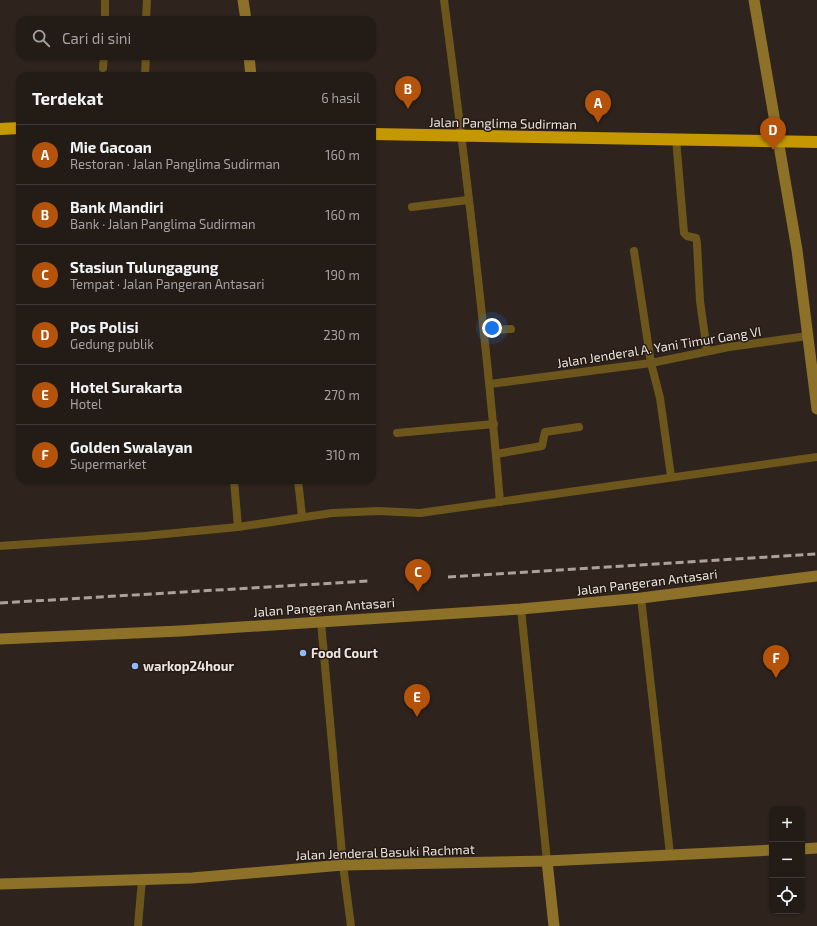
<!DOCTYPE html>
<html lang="id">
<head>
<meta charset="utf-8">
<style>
	:root { --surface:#231b16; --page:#2b241f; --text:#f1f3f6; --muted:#a3a1a1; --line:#403935; --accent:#b45309 }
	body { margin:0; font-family:"Exo 2",sans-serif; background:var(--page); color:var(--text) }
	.controls { position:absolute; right:12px; bottom:12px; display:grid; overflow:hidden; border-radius:8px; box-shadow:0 1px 3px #0004 }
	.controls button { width:36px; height:36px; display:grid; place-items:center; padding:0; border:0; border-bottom:1px solid var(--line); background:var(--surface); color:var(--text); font:20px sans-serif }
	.you { position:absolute; left:492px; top:328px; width:14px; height:14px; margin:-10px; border:3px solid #fff; border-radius:50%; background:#1a73e8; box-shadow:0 0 0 6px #1a73e833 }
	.badge { display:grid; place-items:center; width:26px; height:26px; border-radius:50%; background:var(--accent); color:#fff; font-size:13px; font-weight:700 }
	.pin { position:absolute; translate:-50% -33px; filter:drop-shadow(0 1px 2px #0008) }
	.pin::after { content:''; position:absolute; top:21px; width:14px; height:12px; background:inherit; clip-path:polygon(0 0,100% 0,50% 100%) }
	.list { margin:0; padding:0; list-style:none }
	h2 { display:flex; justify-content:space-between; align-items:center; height:52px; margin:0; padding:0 16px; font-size:17px }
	h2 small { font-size:13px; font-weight:400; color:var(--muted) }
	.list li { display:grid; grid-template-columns:26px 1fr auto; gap:12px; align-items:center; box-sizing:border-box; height:60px; padding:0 16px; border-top:1px solid var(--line) }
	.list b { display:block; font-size:15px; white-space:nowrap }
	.list p { margin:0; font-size:13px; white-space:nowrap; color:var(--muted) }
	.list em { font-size:13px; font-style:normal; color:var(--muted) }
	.icon { flex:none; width:22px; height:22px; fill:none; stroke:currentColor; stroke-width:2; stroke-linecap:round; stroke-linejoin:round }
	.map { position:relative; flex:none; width:817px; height:926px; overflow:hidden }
	.search { position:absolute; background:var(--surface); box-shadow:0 1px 3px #0004; left:16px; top:16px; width:360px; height:44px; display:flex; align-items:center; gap:10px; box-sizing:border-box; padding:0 14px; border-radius:12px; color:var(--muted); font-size:15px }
	.panel { position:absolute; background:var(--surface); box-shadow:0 1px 3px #0004; left:16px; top:72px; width:360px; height:412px; border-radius:12px }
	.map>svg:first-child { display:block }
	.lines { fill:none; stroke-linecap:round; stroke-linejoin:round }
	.street { stroke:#6d561c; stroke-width:8 }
	.secondary { stroke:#8e7128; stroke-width:11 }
	.highway { stroke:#c59802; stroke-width:12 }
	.rail { stroke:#aba29c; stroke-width:3; stroke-dasharray:8 4; stroke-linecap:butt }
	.poi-dot { fill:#8eb9fc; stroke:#251b14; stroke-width:1.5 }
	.labels { text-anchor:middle; stroke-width:3; stroke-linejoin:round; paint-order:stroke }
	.street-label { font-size:13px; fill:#ece4df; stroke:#251b14 }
	.poi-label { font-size:13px; font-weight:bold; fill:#ece4df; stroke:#251b14; text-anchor:start }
</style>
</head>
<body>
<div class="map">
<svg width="817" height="926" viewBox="0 0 817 926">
	<rect width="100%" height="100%" fill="#2f241d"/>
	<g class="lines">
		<g class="street">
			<path d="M444 0C466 167 486 334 500 502"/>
			<path d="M105 20V0"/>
			<path d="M146 20 147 0"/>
			<path d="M103 68 104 56"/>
			<path d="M145 76 146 56"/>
			<path d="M676 139 684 233 687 236 696 238 697 243 700 301 707 351"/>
			<path d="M412 207 468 200"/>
			<path d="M634 251 651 363 660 398 671 476"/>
			<path d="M484 331 511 329"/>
			<path d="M490 384 651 363 729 347 808 336"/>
			<path d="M397 433 494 424"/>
			<path d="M496 454 542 446 545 432 579 427"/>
			<path d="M234 480 238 527"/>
			<path d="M298 480 302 516"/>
			<path d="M0 546 144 536 238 527 332 513 378 511 420 513 817 457"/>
			<path d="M641 598 670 854"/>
			<path d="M521 609 547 861"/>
			<path d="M321 622 343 865 351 926"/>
			<path d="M138 926 142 879"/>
		</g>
		<g class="secondary">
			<path d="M243 0 246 20"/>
			<path d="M754 0 797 250 817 409"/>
			<path d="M249 56 251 76"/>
			<path d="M0 639 180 631 521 609 641 598 817 576"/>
			<path d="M802 849 817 848"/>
			<path d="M547 861 554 926"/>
			<path d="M0 884 192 878 343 865 547 861 772 850"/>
		</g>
		<g class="highway">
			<path d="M0 129 20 128"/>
			<path d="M372 134 817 142"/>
		</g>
		<g class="rail">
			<path d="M448 577 817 554"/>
			<path d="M0 603 368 581"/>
		</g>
	</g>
	<g class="poi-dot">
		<circle cx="303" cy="653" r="4"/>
		<circle cx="135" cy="666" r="4"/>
	</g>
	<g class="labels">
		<g class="street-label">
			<text transform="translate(503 123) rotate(1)" y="5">Jalan Panglima Sudirman</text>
			<text transform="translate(659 347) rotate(-9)" y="5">Jalan Jenderal A. Yani Timur Gang VI</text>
			<text transform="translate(647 582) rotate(-7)" y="5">Jalan Pangeran Antasari</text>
			<text transform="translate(324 607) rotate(-4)" y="5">Jalan Pangeran Antasari</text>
			<text transform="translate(385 852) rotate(-2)" y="5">Jalan Jenderal Basuki Rachmat</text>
		</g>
		<g class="poi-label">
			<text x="311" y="658">Food Court</text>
			<text x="143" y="671">warkop24hour</text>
		</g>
	</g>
</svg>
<div class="controls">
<button>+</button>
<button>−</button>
<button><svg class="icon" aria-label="locate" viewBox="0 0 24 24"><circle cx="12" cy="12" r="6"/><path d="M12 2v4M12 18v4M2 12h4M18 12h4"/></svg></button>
</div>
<div class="you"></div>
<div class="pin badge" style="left:598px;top:123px">A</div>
<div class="pin badge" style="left:408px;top:109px">B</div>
<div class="pin badge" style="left:418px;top:592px">C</div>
<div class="pin badge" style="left:773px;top:150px">D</div>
<div class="pin badge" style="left:417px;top:717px">E</div>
<div class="pin badge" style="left:776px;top:678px">F</div>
<div class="search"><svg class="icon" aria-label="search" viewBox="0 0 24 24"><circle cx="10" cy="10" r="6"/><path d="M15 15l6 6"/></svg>Cari di sini</div>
<section class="panel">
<h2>Terdekat<small>6 hasil</small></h2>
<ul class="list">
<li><span class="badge">A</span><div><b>Mie Gacoan</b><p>Restoran · Jalan Panglima Sudirman</p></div><em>160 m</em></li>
<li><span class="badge">B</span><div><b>Bank Mandiri</b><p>Bank · Jalan Panglima Sudirman</p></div><em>160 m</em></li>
<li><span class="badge">C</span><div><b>Stasiun Tulungagung</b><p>Tempat · Jalan Pangeran Antasari</p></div><em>190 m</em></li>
<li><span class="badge">D</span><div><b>Pos Polisi</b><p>Gedung publik</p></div><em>230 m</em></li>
<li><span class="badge">E</span><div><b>Hotel Surakarta</b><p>Hotel</p></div><em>270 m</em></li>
<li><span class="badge">F</span><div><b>Golden Swalayan</b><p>Supermarket</p></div><em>310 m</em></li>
</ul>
</section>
</div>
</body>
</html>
